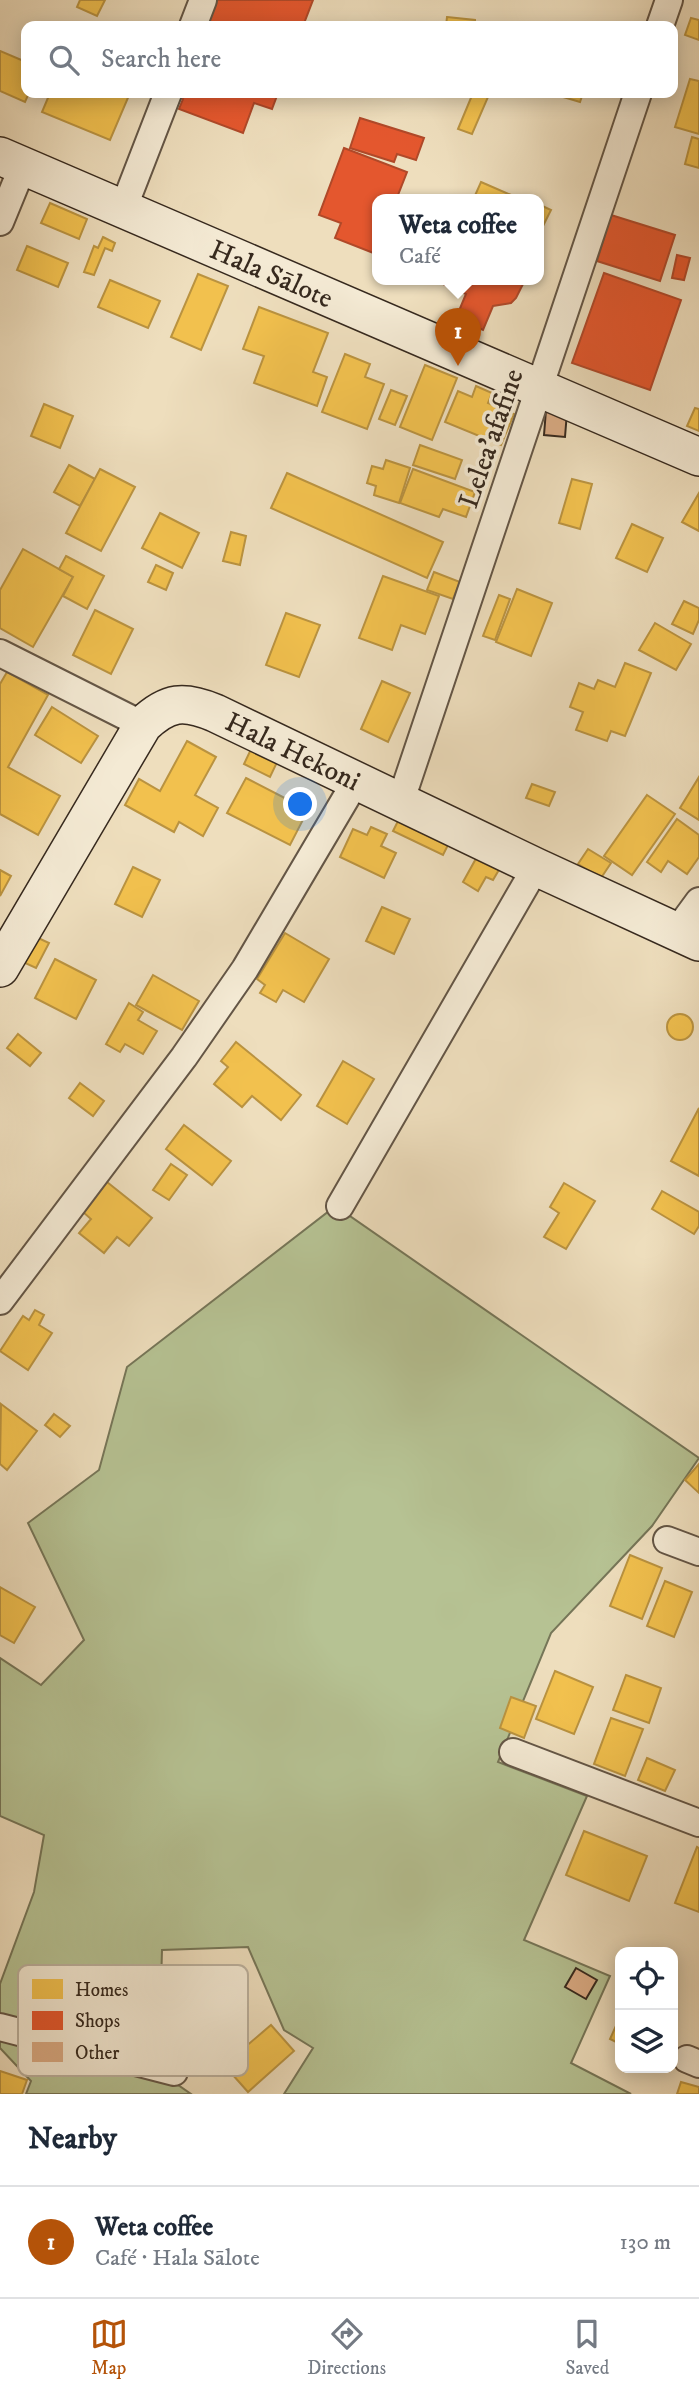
<!DOCTYPE html>
<html lang="en">
<head>
<meta charset="utf-8">
<style>
	:root { --surface:#fff; --page:#f6f6f7; --text:#1f2937; --muted:#747a83; --line:#e0e1e3; --accent:#b45309 }
	body { margin:0; font-family:"IM FELL DW Pica",serif; background:var(--page); color:var(--text) }
	.controls { position:absolute; right:21px; bottom:21px; display:grid; overflow:hidden; border-radius:14px; box-shadow:0 4px 18px #0003 }
	.controls button { width:63px; height:63px; display:grid; place-items:center; padding:0; border:0; border-bottom:2px solid var(--line); background:var(--surface); color:var(--text); font:35px sans-serif }
	.you { position:absolute; left:301px; top:805px; width:24px; height:24px; margin:-18px; border:5px solid #fff; border-radius:50%; background:#1a73e8; box-shadow:0 0 0 10px #1a73e833 }
	.badge { display:grid; place-items:center; width:46px; height:46px; border-radius:50%; background:var(--accent); color:#fff; font-size:23px; font-weight:700 }
	.pin { position:absolute; translate:-50% -58px; filter:drop-shadow(0 2px 4px #0008) }
	.pin::after { content:''; position:absolute; top:37px; width:24px; height:21px; background:inherit; clip-path:polygon(0 0,100% 0,50% 100%) }
	.popup { position:absolute; left:372px; top:194px; width:172px; height:91px; box-sizing:border-box; display:grid; place-content:center; border-radius:14px; background:var(--surface); filter:drop-shadow(0 2px 5px #0005); font-size:23px; white-space:nowrap; color:var(--muted) }
	.popup b { font-size:26px; color:var(--text) }
	.popup::after { content:''; position:absolute; left:50%; top:100%; margin-left:-14px; border:14px solid transparent; border-top-color:var(--surface) }
	.list { margin:0; padding:0; list-style:none }
	h2 { display:flex; justify-content:space-between; align-items:center; height:91px; margin:0; padding:0 28px; font-size:30px }
	h2 small { font-size:23px; font-weight:400; color:var(--muted) }
	.list li { display:grid; grid-template-columns:46px 1fr auto; gap:21px; align-items:center; box-sizing:border-box; height:112px; padding:0 28px; border-top:2px solid var(--line) }
	.list b { display:block; font-size:26px; white-space:nowrap }
	.list p { margin:0; font-size:23px; white-space:nowrap; color:var(--muted) }
	.list em { font-size:23px; font-style:normal; color:var(--muted) }
	.icon { flex:none; width:38px; height:38px; fill:none; stroke:currentColor; stroke-width:2; stroke-linecap:round; stroke-linejoin:round }
	.map { position:relative; flex:none; width:699px; height:2094px; overflow:hidden }
	.search { position:absolute; background:var(--surface); box-shadow:0 4px 18px #0003; left:21px; right:21px; top:21px; height:77px; display:flex; align-items:center; gap:18px; box-sizing:border-box; padding:0 24px; border-radius:14px; color:var(--muted); font-size:26px }
	.sheet { height:203px; background:var(--surface) }
	nav { display:flex; justify-content:space-around; align-items:center; box-sizing:border-box; height:98px; border-top:2px solid var(--line); background:var(--surface); font-size:19px; color:var(--muted) }
	nav a { display:grid; justify-items:center; gap:4px }
	nav .on { color:var(--accent) }
	.map>svg:first-child { display:block }
	.green { fill:#b6c293; stroke:#767658; stroke-width:2 }
	.homes { fill:#f2c14e; stroke:#ba9340; stroke-width:2 }
	.shops { fill:#e4572e; stroke:#b04929; stroke-width:2 }
	.building { fill:#daab84; stroke:#36291e; stroke-width:2 }
	.lines { fill:none; stroke-linecap:round; stroke-linejoin:round }
	.street-casing { stroke:#645646; stroke-width:30 }
	.secondary-casing { stroke:#36291e; stroke-width:40 }
	.street { stroke:#f4ead4; stroke-width:26 }
	.secondary { stroke:#f4ead4; stroke-width:37 }
	.labels { text-anchor:middle; stroke-width:7; stroke-linejoin:round; paint-order:stroke }
	.street-label { font-size:28px; fill:#36291e; stroke:#f4ead4 }
	.key { fill:#f4ead4; stroke:#bbb09d; stroke-width:2 }
	.key-label { font-size:19px; fill:#36291e }
</style>
</head>
<body>
<div class="map">
<svg width="699" height="2094" viewBox="0 0 699 2094">
	<rect width="100%" height="100%" fill="#eedebd"/>
	<filter id="stains"><feTurbulence type="fractalNoise" baseFrequency=".00286" numOctaves="4"/><feColorMatrix values="0 0 0 0 .2 0 0 0 0 .09 0 0 0 0 .02 0 0 0 .5 -.17"/></filter>
	<radialGradient id="worn" r=".72"><stop offset=".6" stop-color="#630" stop-opacity="0"/><stop offset="1" stop-color="#630" stop-opacity=".3"/></radialGradient>
	<g class="green">
		<path d="M333 1208 344 1212 699 1458 652 1526 551 1633 498 1762 587 1796 524 1940 610 1976 571 2063 631 2094H284L313 2048 284 2030 248 1947 162 1950 159 2058 0 2019V1984L34 1892 44 1835 0 1816V1658L41 1685 84 1640 28 1523 99 1470 127 1367Z"/>
		<path d="M0 2037 178 2085 191 2094H26L31 2081 0 2048Z"/>
	</g>
	<g class="homes">
		<path d="M80 0H105L97 16 77 7Z"/>
		<path d="M447 17 475 20V26H446Z"/>
		<path d="M691 18 699 20V40L685 35Z"/>
		<path d="M0 51 26 62V93H29L25 102 0 91Z"/>
		<path d="M690 79 699 81V134L675 127Z"/>
		<path d="M50 93H130L110 140 42 112Z"/>
		<path d="M473 93 488 97 472 134 458 129Z"/>
		<path d="M561 93H583L580 102 560 96Z"/>
		<path d="M692 137 699 139V168L685 164Z"/>
		<path d="M481 182 518 198 517 200H473Z"/>
		<path d="M50 203 87 219 79 239 41 223Z"/>
		<path d="M538 204 551 210 538 236Z"/>
		<path d="M103 237 115 243 112 251 105 248 94 275 84 272 94 246 98 248Z"/>
		<path d="M27 246 68 263 58 287 17 270Z"/>
		<path d="M198 274 228 286 201 350 171 337Z"/>
		<path d="M110 280 160 301 148 328 98 307Z"/>
		<path d="M259 307 328 333 313 372 327 377 317 406 254 383 264 356 243 349Z"/>
		<path d="M345 354 370 364 365 377 384 384 367 429 322 412Z"/>
		<path d="M425 365 457 378 432 440 400 427Z"/>
		<path d="M476 386 492 393 488 403 514 414 501 445 445 422 458 391 472 397Z"/>
		<path d="M391 390 407 396 395 425 379 419Z"/>
		<path d="M44 404 73 416 60 448 31 436Z"/>
		<path d="M695 408 699 409V431L687 426Z"/>
		<path d="M420 445 462 460 455 479 413 465Z"/>
		<path d="M386 460 410 468 399 503 374 495 376 486 367 483 372 466 383 469Z"/>
		<path d="M69 465 95 479 80 506 54 492Z"/>
		<path d="M100 469 135 487 101 551 66 533Z"/>
		<path d="M413 469 475 492 466 517 443 509 439 517 400 503Z"/>
		<path d="M287 473 443 542 427 578 271 508Z"/>
		<path d="M572 479 592 484 580 529 559 523Z"/>
		<path d="M699 493V531L682 522Z"/>
		<path d="M160 513 199 533 182 568 142 548Z"/>
		<path d="M632 524 663 538 647 572 616 558Z"/>
		<path d="M231 532 246 536 240 565 223 561Z"/>
		<path d="M23 549 73 577 33 647 0 628V590Z"/>
		<path d="M66 556 104 576 87 609 63 596 73 577 59 569Z"/>
		<path d="M156 565 173 573 166 590 148 582Z"/>
		<path d="M434 572 460 582 453 599 427 590Z"/>
		<path d="M383 576 439 596 425 634 401 625 392 650 359 638Z"/>
		<path d="M517 589 552 603 531 656 496 642Z"/>
		<path d="M499 595 510 599 495 640 483 636Z"/>
		<path d="M684 601 699 608V620L693 634 672 624Z"/>
		<path d="M95 610 133 629 111 674 73 655Z"/>
		<path d="M286 613 320 625 299 677 266 665Z"/>
		<path d="M655 623 691 644 676 670 639 650Z"/>
		<path d="M625 663 651 673 625 736 611 731 607 741 576 730 583 712 570 707 579 683 594 689 598 680 615 687Z"/>
		<path d="M7 672 48 695 8 767 60 796 38 835 0 814V684Z"/>
		<path d="M382 681 410 693 388 742 361 729Z"/>
		<path d="M52 707 98 736 81 763 35 735Z"/>
		<path d="M187 741 216 757 195 795 218 808 203 836 179 822 174 832 125 805 139 779 160 791Z"/>
		<path d="M253 745 279 758 270 777 244 764Z"/>
		<path d="M699 777V820L680 808Z"/>
		<path d="M246 778 308 810 290 845 227 813Z"/>
		<path d="M532 784 555 792 549 806 526 798Z"/>
		<path d="M647 795 675 814 632 875 604 856Z"/>
		<path d="M400 817 450 841 443 855 393 831Z"/>
		<path d="M677 819 699 835V857L687 874 668 861 661 872 647 862Z"/>
		<path d="M371 827 387 834 381 846 396 853 384 878 340 857 353 829 367 835Z"/>
		<path d="M588 849 611 863 601 878 578 864Z"/>
		<path d="M478 855 500 868 493 880 486 877 478 891 463 882Z"/>
		<path d="M133 867 160 880 142 917 115 904Z"/>
		<path d="M0 870 11 876 0 896Z"/>
		<path d="M382 907 410 919 394 954 366 941Z"/>
		<path d="M285 933 329 959 304 1002 283 990 276 1002 260 993 265 985 257 979Z"/>
		<path d="M36 937 49 943 36 968 23 962Z"/>
		<path d="M55 959 96 980 76 1019 35 998Z"/>
		<path d="M153 975 199 1001 182 1030 136 1005Z"/>
		<path d="M129 1003 143 1012 138 1020 157 1031 143 1054 125 1044 120 1052 106 1044Z"/>
		<circle cx="680" cy="1027" r="13"/>
		<path d="M18 1034 41 1053 30 1066 7 1048Z"/>
		<path d="M236 1042 301 1095 281 1120 252 1096 242 1107 214 1084 228 1067 221 1061Z"/>
		<path d="M343 1061 374 1079 347 1124 317 1106Z"/>
		<path d="M80 1083 104 1101 93 1116 69 1098Z"/>
		<path d="M699 1108V1176L671 1161Z"/>
		<path d="M184 1125 231 1161 212 1185 166 1149Z"/>
		<path d="M171 1164 187 1175 169 1200 153 1190Z"/>
		<path d="M107 1182 152 1218 129 1246 117 1237 104 1253 79 1233 91 1219 83 1212Z"/>
		<path d="M564 1183 595 1201 566 1249 544 1237 559 1213 550 1207Z"/>
		<path d="M662 1191 699 1212V1226L694 1234 652 1209Z"/>
		<path d="M35 1310 44 1315 39 1325 52 1333 28 1370 0 1351 23 1316 29 1320Z"/>
		<path d="M1 1404 37 1431 7 1470 0 1464Z"/>
		<path d="M54 1414 70 1426 60 1437 45 1425Z"/>
		<path d="M699 1464V1493L685 1480Z"/>
		<path d="M630 1555 662 1568 642 1619 610 1606Z"/>
		<path d="M665 1581 692 1592 674 1637 647 1626Z"/>
		<path d="M0 1587 35 1607 14 1643 0 1635Z"/>
		<path d="M555 1671 593 1687 574 1734 536 1719Z"/>
		<path d="M626 1675 661 1688 649 1723 613 1710Z"/>
		<path d="M511 1697 536 1706 524 1738 500 1728Z"/>
		<path d="M611 1718 643 1729 625 1776 594 1764Z"/>
		<path d="M647 1758 675 1770 665 1791 638 1780Z"/>
		<path d="M584 1831 647 1856 629 1901 566 1875Z"/>
		<path d="M697 1847 699 1848V1912L675 1903Z"/>
		<path d="M185 1989 202 2013 181 2027 164 2003Z"/>
		<path d="M620 2017V2044L610 2039Z"/>
		<path d="M271 2025 294 2051 248 2092 224 2065Z"/>
		<path d="M0 2071 27 2080 22 2094H0Z"/>
		<path d="M681 2082 699 2087V2094H677Z"/>
	</g>
	<g class="shops">
		<path d="M212 0H313L303 26H202Z"/>
		<path d="M177 93H278L272 109 254 103 243 133 179 109 183 99 176 96Z"/>
		<path d="M360 118 424 138 416 160 397 154 394 162 350 148Z"/>
		<path d="M344 148 407 172 396 200H378L376 254 335 238 341 223 319 215Z"/>
		<path d="M611 215 675 235 660 281 597 261Z"/>
		<path d="M677 255 690 258 684 280 672 278Z"/>
		<path d="M604 273 681 300 650 390 572 363Z"/>
		<path d="M443 280H525L516 298 511 303 493 306 483 330 456 318 466 294 441 283Z"/>
	</g>
	<g class="building">
		<path d="M546 410 567 412 565 437 544 435Z"/>
		<path d="M576 1968 597 1980 586 1999 565 1987Z"/>
	</g>
	<g class="lines">
		<defs>
			<g id="street">
				<path d="M193 26 203 0"/>
				<path d="M660 26 669 0"/>
				<path d="M123 209 168 93"/>
				<path d="M0 222 23 166"/>
				<path d="M0 653 143 725"/>
				<path d="M400 803 638 93"/>
				<path d="M677 931 699 901"/>
				<path d="M340 1206 536 867"/>
				<path d="M0 1301 184 1057 245 969 356 781"/>
				<path d="M667 1540 699 1552"/>
				<path d="M513 1752 699 1823"/>
				<path d="M0 2027 174 2072"/>
				<path d="M687 2059 699 2064"/>
			</g>
			<g id="secondary">
				<path id="s1" d="M0 156 699 457"/>
				<path id="s2" d="M0 968 143 725C168 701 184 700 215 713L536 867 699 942"/>
			</g>
		</defs>
		<use href="#street" class="street-casing"/>
		<use href="#secondary" class="secondary-casing"/>
		<use href="#street" class="street"/>
		<use href="#secondary" class="secondary"/>
	</g>
	<g class="labels">
		<g class="street-label">
			<text dy="10" stroke="none"><textPath href="#s1" startOffset="296">Hala Sālote</textPath></text>
			<text transform="translate(490 438) rotate(-71)" y="10">Lelea’afafine</text>
			<text dy="10" stroke="none"><textPath href="#s2" startOffset="448">Hala Hekoni</textPath></text>
		</g>
	</g>
	<rect x="18" y="1965" width="230" height="111" rx="10" class="key"/>
	<rect x="32" y="1979" width="31" height="20" fill="#f2c14e"/>
	<rect x="32" y="2011" width="31" height="19" fill="#e4572e"/>
	<rect x="32" y="2042" width="31" height="20" fill="#daab84"/>
	<g class="key-label">
		<text x="75" y="1996">Homes</text>
		<text x="75" y="2027">Shops</text>
		<text x="75" y="2059">Other</text>
	</g>
	<rect width="100%" height="100%" filter="url(#stains)"/>
	<rect width="100%" height="100%" fill="url(#worn)"/>
</svg>
<div class="controls">
<button><svg class="icon" aria-label="locate" viewBox="0 0 24 24"><circle cx="12" cy="12" r="6"/><path d="M12 2v4M12 18v4M2 12h4M18 12h4"/></svg></button>
<button><svg class="icon" aria-label="layers" viewBox="0 0 24 24"><path d="M12 4l9 5-9 5-9-5zM3 14l9 5 9-5"/></svg></button>
</div>
<div class="you"></div>
<div class="pin badge" style="left:458px;top:366px">1</div>
<div class="popup"><b>Weta coffee</b>Café</div>
<div class="search"><svg class="icon" aria-label="search" viewBox="0 0 24 24"><circle cx="10" cy="10" r="6"/><path d="M15 15l6 6"/></svg>Search here</div>
</div>
<section class="sheet">
<h2>Nearby<small></small></h2>
<ul class="list">
<li><span class="badge">1</span><div><b>Weta coffee</b><p>Café · Hala Sālote</p></div><em>130 m</em></li>
</ul>
</section>
<nav>
<a class="on"><svg class="icon" aria-label="map" viewBox="0 0 24 24"><path d="M3 6l6-2 6 2 6-2v14l-6 2-6-2-6 2zM9 4v14M15 6v14"/></svg>Map</a>
<a><svg class="icon" aria-label="directions" viewBox="0 0 24 24"><path d="M12 3l9 9-9 9-9-9zM9 14v-3h6M13 9l2 2-2 2"/></svg>Directions</a>
<a><svg class="icon" aria-label="saved" viewBox="0 0 24 24"><path d="M7 4h10v16l-5-4-5 4z"/></svg>Saved</a>
</nav>
</body>
</html>
